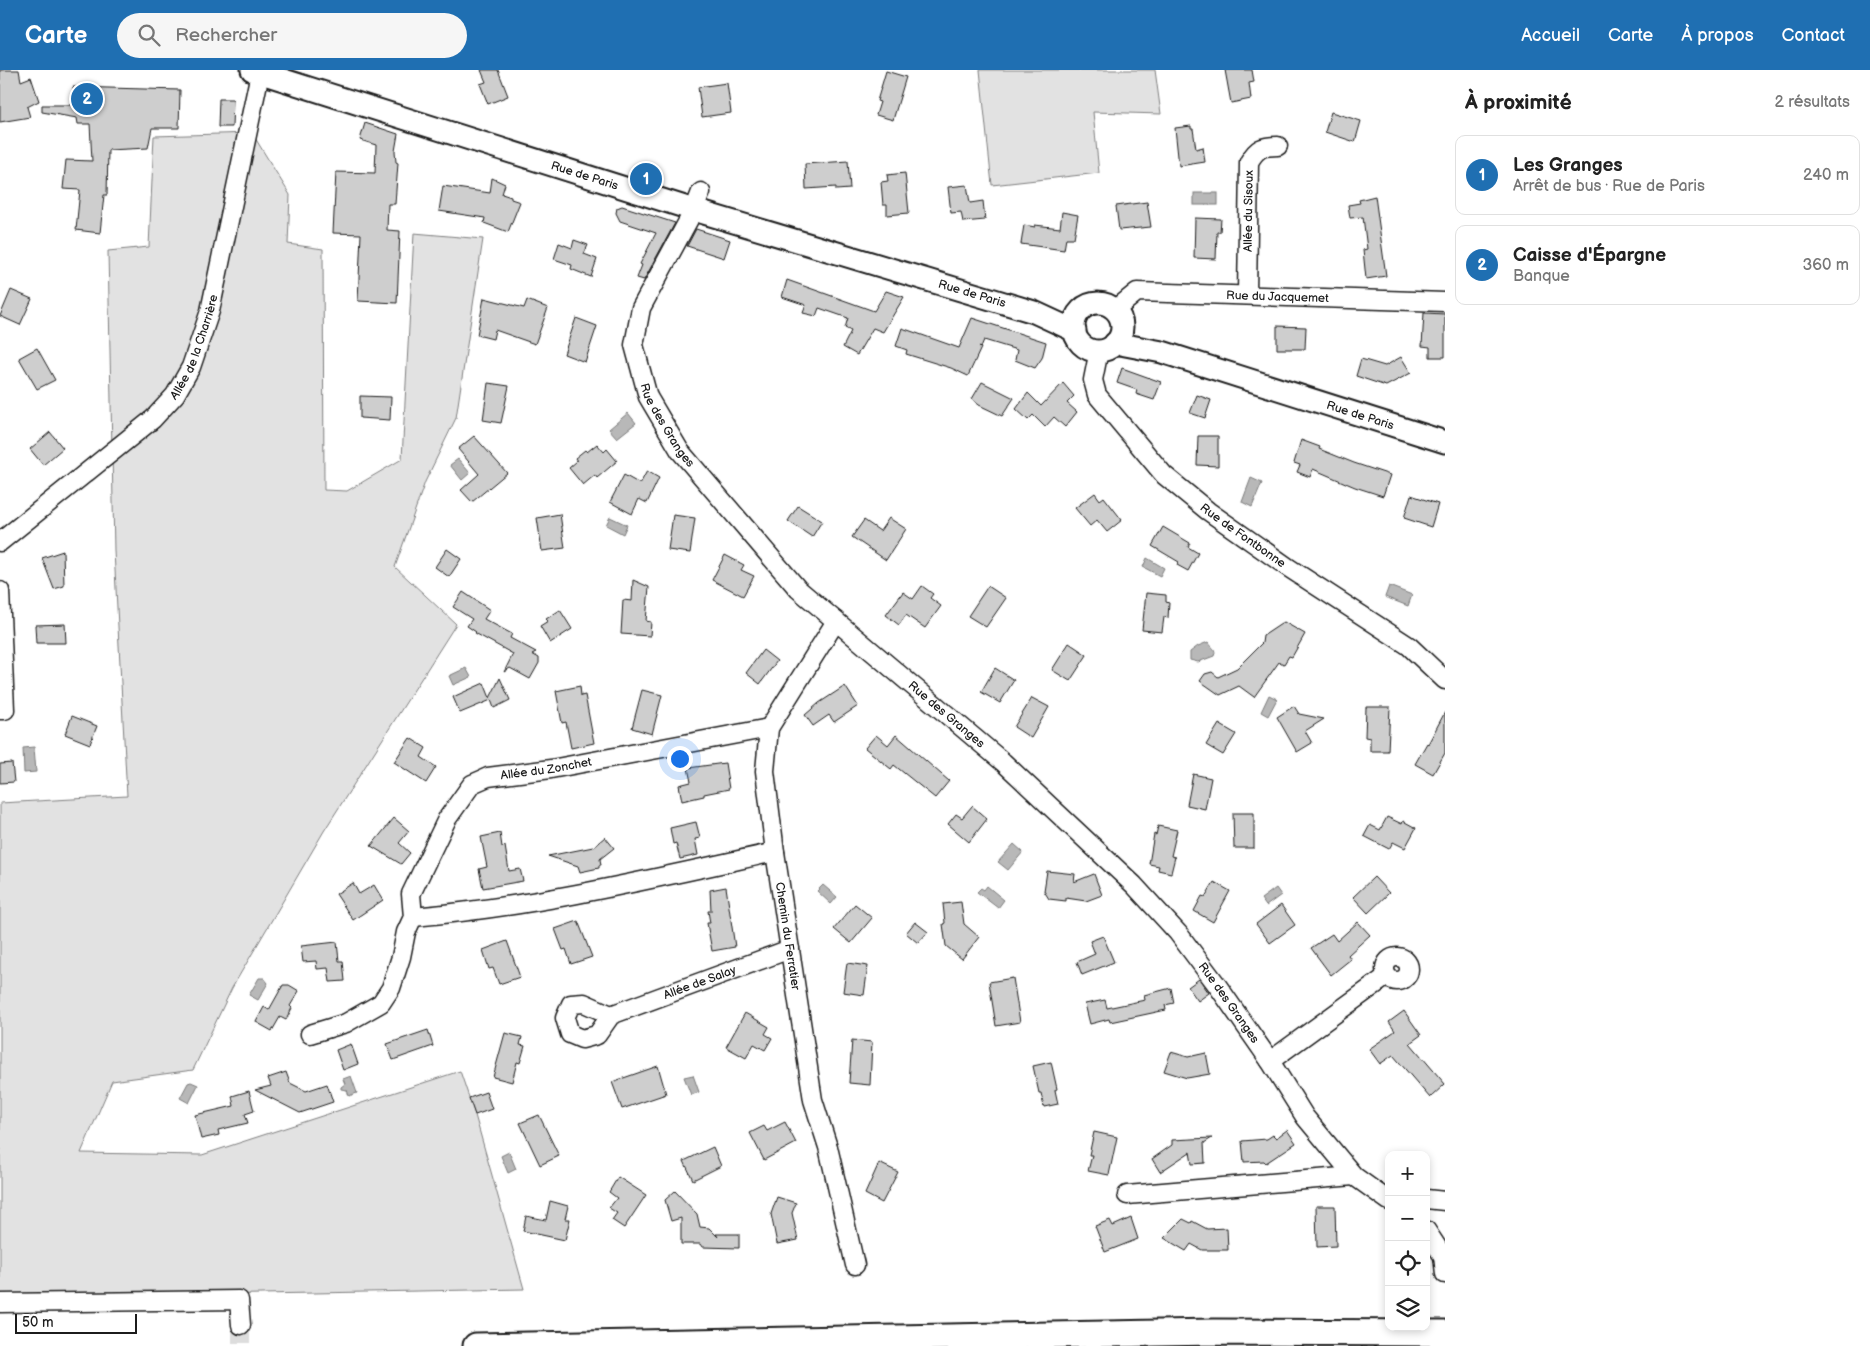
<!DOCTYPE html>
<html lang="fr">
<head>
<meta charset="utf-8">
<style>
	:root { --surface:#fff; --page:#f6f6f6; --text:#222; --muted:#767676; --line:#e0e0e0; --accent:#1f6fb2 }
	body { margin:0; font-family:"Balsamiq Sans",sans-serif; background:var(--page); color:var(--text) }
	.controls { position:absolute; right:15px; bottom:15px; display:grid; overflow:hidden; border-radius:10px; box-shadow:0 2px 8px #0003 }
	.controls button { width:45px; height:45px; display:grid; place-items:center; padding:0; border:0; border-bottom:1px solid var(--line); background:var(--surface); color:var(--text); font:25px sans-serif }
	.scale { position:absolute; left:15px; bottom:12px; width:122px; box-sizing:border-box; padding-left:5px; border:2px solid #1c1c1c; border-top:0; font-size:14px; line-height:18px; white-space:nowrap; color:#1c1c1c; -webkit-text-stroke:4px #fff; paint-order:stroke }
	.you { position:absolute; left:679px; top:688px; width:18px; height:18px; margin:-12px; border:4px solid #fff; border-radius:50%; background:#1a73e8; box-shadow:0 0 0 8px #1a73e833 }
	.badge { display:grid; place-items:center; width:32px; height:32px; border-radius:50%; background:var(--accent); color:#fff; font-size:16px; font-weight:700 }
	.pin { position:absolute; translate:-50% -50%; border:2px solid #fff; box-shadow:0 1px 5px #0006 }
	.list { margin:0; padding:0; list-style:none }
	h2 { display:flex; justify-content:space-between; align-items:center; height:65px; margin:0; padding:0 20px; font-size:21px }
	h2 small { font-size:16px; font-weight:400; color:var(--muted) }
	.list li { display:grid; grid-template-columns:32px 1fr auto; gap:15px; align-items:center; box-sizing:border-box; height:80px; margin:0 10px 10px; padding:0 10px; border:1px solid var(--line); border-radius:10px }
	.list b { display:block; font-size:19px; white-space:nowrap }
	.list p { margin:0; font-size:16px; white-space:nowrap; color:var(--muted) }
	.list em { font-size:16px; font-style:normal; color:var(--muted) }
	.icon { flex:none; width:28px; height:28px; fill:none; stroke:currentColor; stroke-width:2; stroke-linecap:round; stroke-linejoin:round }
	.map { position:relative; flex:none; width:1445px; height:1276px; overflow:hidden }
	header { display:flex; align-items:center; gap:30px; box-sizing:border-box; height:70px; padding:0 25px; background:var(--accent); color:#fff }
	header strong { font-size:24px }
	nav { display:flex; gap:28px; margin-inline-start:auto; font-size:18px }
	.search { width:350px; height:45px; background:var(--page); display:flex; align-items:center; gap:12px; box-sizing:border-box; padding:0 18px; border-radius:28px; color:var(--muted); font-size:19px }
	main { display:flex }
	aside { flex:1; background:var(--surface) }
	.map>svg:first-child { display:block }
	.green { fill:#e2e2e2; stroke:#7f7f7f }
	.water { fill:#b8b8b8; stroke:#7a7a7a }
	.building { fill:#cecece; stroke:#1c1c1c }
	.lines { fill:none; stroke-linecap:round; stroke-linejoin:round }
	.minor-tunnel { stroke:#ddd; stroke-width:18; stroke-dasharray:18 9; stroke-linecap:butt }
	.minor-casing { stroke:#1c1c1c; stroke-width:21 }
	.major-casing { stroke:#1c1c1c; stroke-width:25 }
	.highway-casing { stroke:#1c1c1c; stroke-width:29 }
	.minor { stroke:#fff; stroke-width:18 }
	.major { stroke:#fff; stroke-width:21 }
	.highway { stroke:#fff; stroke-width:25 }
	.labels { text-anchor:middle; stroke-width:5; stroke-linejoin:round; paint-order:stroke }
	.street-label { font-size:12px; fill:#1c1c1c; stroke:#fff }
</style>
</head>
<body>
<header>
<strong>Carte</strong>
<div class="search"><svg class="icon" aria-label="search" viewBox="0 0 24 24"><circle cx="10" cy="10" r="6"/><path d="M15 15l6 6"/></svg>Rechercher</div>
<nav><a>Accueil</a><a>Carte</a><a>À propos</a><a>Contact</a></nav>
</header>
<main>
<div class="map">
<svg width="1445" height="1276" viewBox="0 0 1445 1276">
	<rect width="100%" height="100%" fill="#fff"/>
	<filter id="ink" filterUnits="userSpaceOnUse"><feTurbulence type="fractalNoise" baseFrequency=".02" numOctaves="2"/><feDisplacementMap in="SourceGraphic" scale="10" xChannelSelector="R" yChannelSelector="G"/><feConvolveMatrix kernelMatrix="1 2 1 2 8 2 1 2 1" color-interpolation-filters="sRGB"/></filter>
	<g filter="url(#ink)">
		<g class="green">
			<path d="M980 0H1155L1161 44 1093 42 1099 103 992 115Z"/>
			<path d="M252 63 290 125 288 174 323 179 324 420 347 421 402 389 414 163 483 169 456 348 425 412 395 497 456 554 324 761 232 918 193 1000 112 1011 81 1083 202 1085 460 1001 475 1045 524 1219 0 1229V733L127 726 114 481 108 181 149 177 154 66Z"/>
		</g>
		<g class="water">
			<rect x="1194" y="123" width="24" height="12"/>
			<path d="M628 343 636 353 617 368 609 359Z"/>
			<path d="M458 389 470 403 462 410 450 395Z"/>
			<path d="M1251 408 1262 413 1252 437 1242 432Z"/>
			<path d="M610 447 627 455 623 464 606 455Z"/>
			<path d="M1147 488 1164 498 1160 506 1143 497Z"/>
			<path d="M1389 516 1412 525 1408 536 1385 527Z"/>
			<path d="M1208 572C1212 578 1217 579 1214 586L1198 592 1190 590V582L1198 576Z"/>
			<path d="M466 598 471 607 453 615 449 606Z"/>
			<path d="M1269 625 1277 629 1268 646 1261 642Z"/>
			<path d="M34 677 36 702 24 703 23 678Z"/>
			<path d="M1014 774 1023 782 1008 800 998 792Z"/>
			<path d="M823 815 837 827 831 834 817 821Z"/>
			<path d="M987 816 1004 830 998 838 977 822 981 818 984 820Z"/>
			<path d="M1276 818 1281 825 1266 836 1261 829Z"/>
			<path d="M259 908H264L268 913 258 930 249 925Z"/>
			<path d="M693 1005 699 1022 691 1025 684 1007Z"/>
			<path d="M351 1006 357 1023 349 1026 347 1020 341 1019V1017L345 1014 343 1009Z"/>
			<path d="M191 1012 198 1015 189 1033 180 1028 188 1013Z"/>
			<path d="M509 1082 516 1099 508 1103 501 1086Z"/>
		</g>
		<g class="building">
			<path d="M0 0H19L21 11 31 7 39 31 27 37 30 47 0 52Z"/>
			<path d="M481 0H498L508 26 488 34 480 14 486 12Z"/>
			<path d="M1225 0H1252L1254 12 1249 13 1251 29 1231 33Z"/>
			<path d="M886 1 906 7 893 50 876 45 880 32 877 31Z"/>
			<path d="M727 13 731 43 702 47 698 17Z"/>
			<path d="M73 17 180 20 179 58H152L148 78 108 80 107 125H104L100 163 76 160 80 120 63 119 66 90 92 91 90 54H78L77 48 42 42V35H74Z"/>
			<path d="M219 29H233L232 57H218Z"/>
			<path d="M1331 42 1361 51 1355 72 1325 62Z"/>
			<path d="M365 53 398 64 395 81 396 92 398 93 395 134H388L387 160 400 161 397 233 358 231 361 164 333 163 336 102 375 103 376 75 360 70Z"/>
			<path d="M1191 56V59H1193L1196 79 1203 77 1205 92 1179 96 1175 58Z"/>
			<path d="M848 91 850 119 836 120V117L806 119 805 94Z"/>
			<path d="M905 103 909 143 887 145V135H883L881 112 888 111 887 105Z"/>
			<path d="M492 108 505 114 502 124 511 127V129L520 132 508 162 484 153 485 148 439 141 443 116 490 123Z"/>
			<path d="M967 115 970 133 983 131 985 150 963 152 961 142 951 143 948 117Z"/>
			<path d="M1375 126 1386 206 1366 209 1363 180 1367 179 1363 147 1350 148 1348 135 1360 133 1359 130Z"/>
			<path d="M1147 132 1151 157 1119 160 1116 136Z"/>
			<path d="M622 136 675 153 644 210 637 208 642 195 640 194 656 163 620 151 616 143 617 138Z"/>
			<path d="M1062 142 1078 145 1074 168H1066L1064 180 1021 174 1024 155 1035 157V155L1060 158Z"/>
			<path d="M1195 148 1221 149 1220 162H1217L1216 189 1194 188Z"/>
			<path d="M696 159 730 170 724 188 687 176Z"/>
			<path d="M574 170 588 175 584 184 597 189 591 207 571 199 572 195 554 189 559 173 572 178Z"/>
			<path d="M787 210 874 241 886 221 904 227 883 262 873 258 857 285 843 277 851 261 845 258 848 248 819 238 816 246 803 243 806 235 782 227Z"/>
			<path d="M11 220 32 229 20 255 0 246Z"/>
			<path d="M484 228 524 238 527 230 548 238 535 274 495 260 493 269 477 265Z"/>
			<path d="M1424 243 1445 244V287H1430V277L1422 276Z"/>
			<path d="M576 248 597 256 585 292 564 284Z"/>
			<path d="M972 248 1046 272 1042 288 1035 298 1015 290 1017 280 984 270 981 277 979 276 981 278 968 306 951 298 906 284 907 280 896 276 902 258 959 278Z"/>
			<path d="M1277 256 1306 257 1305 279H1277Z"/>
			<path d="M37 278 55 310 37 319 19 288Z"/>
			<path d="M1401 287 1411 303 1386 316 1356 306 1361 289 1385 296Z"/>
			<path d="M1122 298 1161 312 1154 330 1136 324 1137 320 1117 313Z"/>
			<path d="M982 312 1014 328 1002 346 979 335 972 329Z"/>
			<path d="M488 313 509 316 501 353 483 350Z"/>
			<path d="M1063 313 1074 326 1067 333 1077 342 1065 357 1054 347 1045 357 1033 345 1028 350 1016 339 1028 323 1041 336Z"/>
			<path d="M1197 325 1211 330 1205 348 1190 343Z"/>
			<path d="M360 326 391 327 390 350 360 348Z"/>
			<path d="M50 362 63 378 43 395 30 379Z"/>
			<path d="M474 366 507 403 472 432 461 420 479 404 458 379Z"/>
			<path d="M1198 366H1218V396L1197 395Z"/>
			<path d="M1301 370 1320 377 1319 379 1354 393 1390 405 1383 426 1355 417 1313 399 1310 407 1297 402 1300 395 1294 393Z"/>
			<path d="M597 374 604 382 607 379 617 391 597 408 595 405 583 415 569 398 577 391 575 388 585 380 587 382Z"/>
			<path d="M647 401 659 408 647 433 639 429 632 444 610 432 624 405 640 414Z"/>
			<path d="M1095 423 1100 430 1104 427 1122 450 1107 462 1097 450 1090 456 1075 438Z"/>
			<path d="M1411 425 1438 434 1431 457 1404 448Z"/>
			<path d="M798 436 822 451 812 467 788 451Z"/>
			<path d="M560 444 565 478 542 481 537 448Z"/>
			<path d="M673 445 695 448 690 483 668 480Z"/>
			<path d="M889 448 906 459 886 490 852 467 864 450 880 461Z"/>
			<path d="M1163 457 1190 473 1188 477 1198 483 1188 501 1177 495 1179 492 1152 476Z"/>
			<path d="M447 479 461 489 449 507 435 497Z"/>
			<path d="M63 481 64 516 54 519 42 488Z"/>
			<path d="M725 485 744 495 741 500 754 506 743 526 712 510Z"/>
			<path d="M633 510 649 517 646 551 651 552 650 566 621 564 623 530 632 531Z"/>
			<path d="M922 516 933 524 930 528 941 536 925 558 906 545 899 555 886 545 903 522 913 529Z"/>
			<path d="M988 516 1006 528 986 557 968 546Z"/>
			<path d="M463 522 490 540 484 549 512 564 510 568 536 582 532 584 539 588V593L530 609 510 598 504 602 513 584 475 563 476 562 467 556 472 549 453 537Z"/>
			<path d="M1146 523 1166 525V532L1169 533 1168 548 1164 547 1162 562 1142 560Z"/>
			<path d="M560 540 572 559 550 573 540 556 548 551 546 549Z"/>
			<path d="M1284 552 1305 564 1292 587 1289 586 1284 594 1279 592 1254 627 1239 616 1220 625 1200 611 1205 604 1212 602 1218 607 1237 598 1262 573 1263 566Z"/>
			<path d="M65 554 66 573H36L35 555Z"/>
			<path d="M1069 573 1087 585 1070 611 1052 600Z"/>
			<path d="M763 580 777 591 760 614 746 603Z"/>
			<path d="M995 598 1014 610 1000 633 981 622Z"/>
			<path d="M500 608 510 630 494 638 491 630 460 643 453 627 484 613 490 628Z"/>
			<path d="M580 616 581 626 585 625 594 673 571 678 566 652 562 653 556 621Z"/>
			<path d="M845 616 858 636 834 652 829 645 813 656 805 645 819 633Z"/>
			<path d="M642 620 662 625 652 664 632 658Z"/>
			<path d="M1032 628 1049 637 1031 668 1014 657Z"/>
			<path d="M1294 636 1299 644 1324 649 1305 661 1312 673 1297 682 1277 647Z"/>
			<path d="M1366 637H1390L1388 681H1370V668L1365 667Z"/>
			<path d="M1445 642V683L1433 704 1415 694 1427 673 1428 674Z"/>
			<path d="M72 646 97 656 90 674 65 664Z"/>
			<path d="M1219 654 1236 664 1223 685 1206 675Z"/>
			<path d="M876 665 888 675 896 665 949 711 935 728 894 695 891 699 865 678Z"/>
			<path d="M410 668 426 678 421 687 436 697 426 713 394 692Z"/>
			<path d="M12 693 14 712 0 713V694Z"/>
			<path d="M725 693 729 719 704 724V726L682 731 679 715 691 712 688 698Z"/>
			<path d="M1193 704 1211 708 1205 739 1187 735Z"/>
			<path d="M972 736 987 749 969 772 948 754 956 744 962 748Z"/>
			<path d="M1233 743H1254V778H1234Z"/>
			<path d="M1387 747 1402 754 1403 751 1416 758 1405 778 1393 772 1389 779 1364 766 1370 755 1380 760Z"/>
			<path d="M394 748 409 761 399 773 410 783 401 794 371 776Z"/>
			<path d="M696 752 700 768 695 769 698 785 680 789 676 773 673 774 670 758Z"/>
			<path d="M1158 756 1177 760 1171 786 1175 787 1171 803 1158 800 1159 796 1149 794 1154 764 1156 765Z"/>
			<path d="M500 763 502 777 505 776 509 801 520 799 523 811 483 818 479 799 487 797 481 767Z"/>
			<path d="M605 767 614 778 600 789 601 795H599V798L580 802 578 796 548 786 593 777Z"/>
			<path d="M1047 801 1075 804 1074 812 1094 804 1102 825 1086 831 1066 828V831L1049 829 1044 821Z"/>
			<path d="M1374 807 1389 823 1368 843 1353 827Z"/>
			<path d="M1214 812 1230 821 1213 852 1194 841 1202 826 1205 827Z"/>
			<path d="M353 813 359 824 374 815 383 830 353 850 336 824Z"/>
			<path d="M726 817 735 877 712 881 707 853H710L708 841H711L710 820Z"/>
			<path d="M961 832 964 854 979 867 962 889 946 876 943 854 945 853 943 834Z"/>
			<path d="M855 834 872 848 851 873 834 859Z"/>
			<path d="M1281 835 1295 855 1270 873 1256 854Z"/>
			<path d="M578 851 592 887 571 894 566 879 563 880 555 859Z"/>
			<path d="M915 852 928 862 918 873 906 863Z"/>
			<path d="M1358 852 1370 865 1348 885 1351 889 1331 905 1311 878 1332 864 1337 871Z"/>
			<path d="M1103 866 1114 892 1082 905 1077 892 1095 884 1090 871Z"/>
			<path d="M507 871 520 907 499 914 493 898 489 899 483 880Z"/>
			<path d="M337 872 339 891H343L345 911 330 912 328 898 317 899 316 891 303 892 301 876Z"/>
			<path d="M847 893 868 896 864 925 843 922Z"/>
			<path d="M1013 908 1020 952 996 956 989 912Z"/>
			<path d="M1199 909 1209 923 1198 931 1188 917Z"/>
			<path d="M283 915H289L299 921 290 936 292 938 286 950 280 947 272 961 256 952 264 937 269 940Z"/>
			<path d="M1171 918 1174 933 1165 935 1166 940 1110 952 1109 949 1090 954 1085 934 1105 930 1107 938 1145 930 1144 925Z"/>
			<path d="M1404 941 1421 965 1410 973 1445 1014 1430 1028 1393 985 1380 994 1369 979 1395 961 1389 952Z"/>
			<path d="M745 943 769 957 765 964 772 968 765 980 754 974 746 988 726 977Z"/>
			<path d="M428 960 433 976 393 990 387 974Z"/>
			<path d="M505 963 522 967 520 975 525 976 520 993 517 992 512 1012 493 1007Z"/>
			<path d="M852 970 872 972 870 1015 849 1013Z"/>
			<path d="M351 974 358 994 343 1000 336 980Z"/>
			<path d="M1171 982 1188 987 1206 983 1210 1004 1187 1008 1164 1001Z"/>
			<path d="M1051 992 1057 1019 1055 1020 1058 1034 1044 1037 1041 1023H1039L1033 996Z"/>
			<path d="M658 996 666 1024 622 1039 612 1012Z"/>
			<path d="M286 1002 290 1013 306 1021 327 1014 333 1032 300 1043 255 1020 271 1016 268 1008Z"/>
			<path d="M249 1021 254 1041 245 1044 248 1053 218 1060 219 1065 201 1069 195 1045 234 1036 232 1026Z"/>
			<path d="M486 1022 492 1039 475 1045 469 1028Z"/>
			<path d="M539 1045 559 1086 540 1095 520 1053Z"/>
			<path d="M785 1052 796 1073 764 1090 750 1063 764 1056 767 1061Z"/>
			<path d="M1287 1060 1296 1073 1266 1093 1264 1091 1244 1092 1242 1071 1267 1069 1273 1065 1276 1068Z"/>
			<path d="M1094 1062 1117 1067 1109 1105 1088 1101 1092 1085H1089Z"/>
			<path d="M1212 1068 1204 1073 1205 1093 1192 1094 1190 1082 1160 1102 1152 1089 1172 1075V1070Z"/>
			<path d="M713 1077 721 1096 693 1110 684 1091Z"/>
			<path d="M879 1093 898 1102 882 1133 865 1124Z"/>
			<path d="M618 1107 646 1125 624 1158 612 1150 617 1143 609 1138 617 1128 609 1122Z"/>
			<path d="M675 1121 697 1144 700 1157 709 1158 718 1167 716 1164H739V1178L702 1177 700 1174H681V1148L671 1151 665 1130Z"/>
			<path d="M777 1127 796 1133 792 1143 798 1170 777 1174 771 1144Z"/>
			<path d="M550 1131 568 1136 565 1149H570L565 1170 523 1161 526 1146 546 1150Z"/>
			<path d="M1316 1136H1335L1336 1176 1317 1177Z"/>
			<path d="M1131 1148 1138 1169 1105 1182 1095 1156 1110 1150 1113 1156Z"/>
			<path d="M1183 1149 1191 1153 1192 1151 1207 1159 1227 1158 1228 1180H1202L1191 1174 1186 1181 1164 1168Z"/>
		</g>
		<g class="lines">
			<path class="minor-tunnel" d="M241 1255V1276"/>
			<defs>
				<g id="minor">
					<path id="s1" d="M701 122 694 140 641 238 634 275 648 327 680 381 798 519 1003 692 1134 815 1178 863 1217 915 1270 991 1305 1047 1354 1106 1389 1131"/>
					<path id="s2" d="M1247 225 1249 92C1257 78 1262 76 1278 76"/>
					<path id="s3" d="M1115 240 1137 222 1445 232"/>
					<path id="s4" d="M1099 280 1093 310 1097 325 1164 405 1208 441 1289 498 1409 576 1445 610"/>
					<path id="s5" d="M0 472 153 349 175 325 191 297 210 241 260 3"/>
					<path d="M0 521 5 640H0"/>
					<path id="s6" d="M836 551 769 658 765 701 775 782 813 1030 828 1077 855 1195"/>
					<path d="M413 847C535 837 656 808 775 782"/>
					<circle cx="1397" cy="899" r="12"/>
					<path id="s7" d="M611 945 584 933 571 934 565 948 570 964 582 969 597 965 611 945 790 879"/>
					<path id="s8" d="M310 964 346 953 381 933 391 918 401 887 406 862 413 847 411 824 447 749 472 714 488 707 551 699 769 658"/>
					<path d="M1270 991 1387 906"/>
					<path d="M1127 1125 1354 1106"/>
					<path d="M1426 1129 1445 1131"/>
					<path d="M1426 1160 1443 1186 1445 1204"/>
					<path d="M0 1233 239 1230 241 1255"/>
				</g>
				<g id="major">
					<path id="s9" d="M252 0 694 140 1034 242 1075 261"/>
					<circle cx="1098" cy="257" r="24"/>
					<path id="s10" d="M1115 273 1162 282 1445 372"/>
				</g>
				<path id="highway" d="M476 1276 1214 1262 1445 1263"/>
			</defs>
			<use href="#minor" class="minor-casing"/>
			<use href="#major" class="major-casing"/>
			<use href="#highway" class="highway-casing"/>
			<use href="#minor" class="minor"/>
			<use href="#major" class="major"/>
			<use href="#highway" class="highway"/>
		</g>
	</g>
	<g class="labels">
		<g class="street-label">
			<text dy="4" stroke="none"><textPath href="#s9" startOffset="349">Rue de Paris</textPath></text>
			<text dy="4" stroke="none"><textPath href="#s2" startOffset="84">Allée du Sisoux</textPath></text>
			<text dy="4" stroke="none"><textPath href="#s9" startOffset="754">Rue de Paris</textPath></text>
			<text dy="4" stroke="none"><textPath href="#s3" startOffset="169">Rue du Jacquemet</textPath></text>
			<text dy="4" stroke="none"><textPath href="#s5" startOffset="281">Allée de la Charrière</textPath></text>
			<text dy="4" stroke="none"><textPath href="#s10" startOffset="256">Rue de Paris</textPath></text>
			<text dy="4" stroke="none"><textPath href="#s1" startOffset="256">Rue des Granges</textPath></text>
			<text dy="4" stroke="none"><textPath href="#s4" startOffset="250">Rue de Fontbonne</textPath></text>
			<text dy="4" stroke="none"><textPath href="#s1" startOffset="661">Rue des Granges</textPath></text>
			<text dy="4" stroke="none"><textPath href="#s8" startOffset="396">Allée du Zonchet</textPath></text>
			<text dy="4" stroke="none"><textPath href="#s6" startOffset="336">Chemin du Ferratier</textPath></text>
			<text dy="4" stroke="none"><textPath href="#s7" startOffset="222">Allée de Salay</textPath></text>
			<text dy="4" stroke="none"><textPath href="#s1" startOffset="1066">Rue des Granges</textPath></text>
		</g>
	</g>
</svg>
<div class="controls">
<button>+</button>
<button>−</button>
<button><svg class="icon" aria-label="locate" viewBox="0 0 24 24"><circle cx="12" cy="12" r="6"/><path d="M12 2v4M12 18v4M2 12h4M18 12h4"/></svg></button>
<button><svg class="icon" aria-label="layers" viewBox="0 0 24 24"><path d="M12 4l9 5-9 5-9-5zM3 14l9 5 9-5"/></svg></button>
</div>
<div class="scale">50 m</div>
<div class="you"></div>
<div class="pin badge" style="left:646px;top:109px">1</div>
<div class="pin badge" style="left:87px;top:29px">2</div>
</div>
<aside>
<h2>À proximité<small>2 résultats</small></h2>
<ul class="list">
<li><span class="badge">1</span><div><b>Les Granges</b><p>Arrêt de bus · Rue de Paris</p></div><em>240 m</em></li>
<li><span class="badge">2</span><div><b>Caisse d'Épargne</b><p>Banque</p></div><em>360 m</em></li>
</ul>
</aside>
</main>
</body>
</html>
